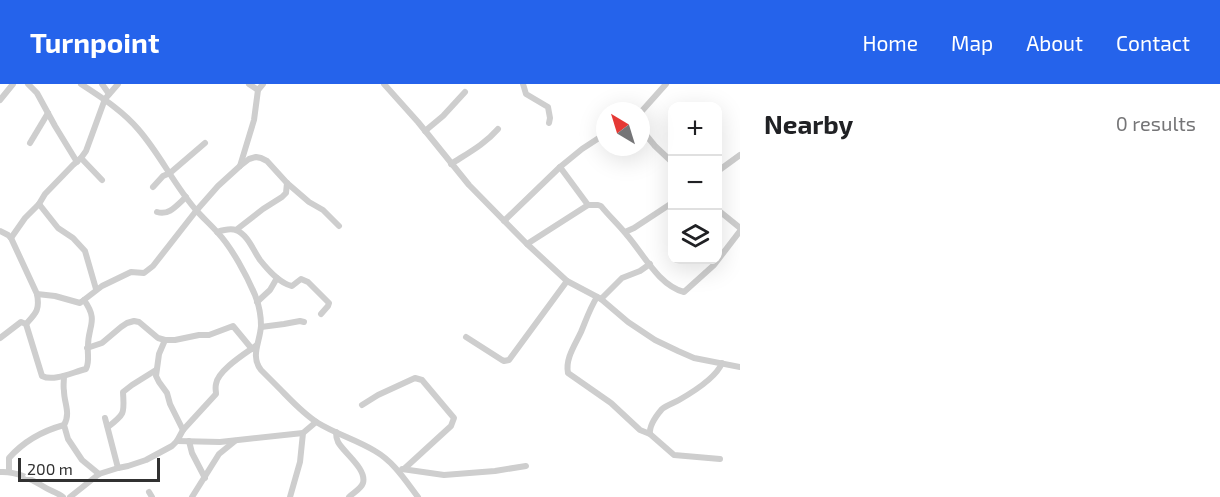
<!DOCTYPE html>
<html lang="en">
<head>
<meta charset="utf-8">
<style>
	:root { --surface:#fff; --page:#f2f2f2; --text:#202124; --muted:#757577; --line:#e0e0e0; --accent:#2563eb }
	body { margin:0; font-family:"Exo 2",sans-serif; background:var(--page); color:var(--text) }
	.controls { position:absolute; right:18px; top:18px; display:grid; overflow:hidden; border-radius:12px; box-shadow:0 6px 24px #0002 }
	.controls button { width:54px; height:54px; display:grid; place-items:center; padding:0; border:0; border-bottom:2px solid var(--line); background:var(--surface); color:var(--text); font:30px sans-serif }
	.compass { position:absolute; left:596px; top:18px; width:54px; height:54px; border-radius:50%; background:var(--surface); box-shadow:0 6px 24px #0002; rotate:322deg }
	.scale { position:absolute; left:18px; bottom:15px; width:142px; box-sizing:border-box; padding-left:6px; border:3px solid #313131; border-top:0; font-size:16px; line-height:21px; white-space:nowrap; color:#313131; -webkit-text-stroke:4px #fff; paint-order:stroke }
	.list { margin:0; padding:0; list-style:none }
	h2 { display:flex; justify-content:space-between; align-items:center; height:78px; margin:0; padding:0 24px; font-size:26px }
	h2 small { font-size:20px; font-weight:400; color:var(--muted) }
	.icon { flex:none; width:33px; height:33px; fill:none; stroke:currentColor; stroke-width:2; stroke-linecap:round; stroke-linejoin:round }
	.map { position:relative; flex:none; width:740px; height:413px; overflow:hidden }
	header { display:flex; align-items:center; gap:36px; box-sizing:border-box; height:84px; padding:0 30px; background:var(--accent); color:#fff }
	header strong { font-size:28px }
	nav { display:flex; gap:33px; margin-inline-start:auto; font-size:21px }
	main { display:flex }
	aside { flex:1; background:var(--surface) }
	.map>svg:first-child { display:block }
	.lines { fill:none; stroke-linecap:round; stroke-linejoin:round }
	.minor { stroke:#cecece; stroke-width:6 }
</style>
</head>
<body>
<header>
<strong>Turnpoint</strong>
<nav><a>Home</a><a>Map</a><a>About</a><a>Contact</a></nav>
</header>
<main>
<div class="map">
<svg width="740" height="413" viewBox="0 0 740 413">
	<rect width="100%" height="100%" fill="#fff"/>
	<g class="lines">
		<g class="minor">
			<path d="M28 0 37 9 55 42 77 78"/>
			<path d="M81 0C102 14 122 26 138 45 160 70 174 101 196 126 203 134 211 141 218 149 232 164 247 192 255 211 259 221 261 232 261 242 260 258 250 272 261 286 266 291 272 297 277 302 290 315 302 329 318 339 336 350 357 356 375 367 394 378 405 396 418 413"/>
			<path d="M102 0 109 10"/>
			<path d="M249 0 258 6"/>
			<path d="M384 0 418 38 469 101 527 160 567 197 601 215 628 238 655 256 678 267 694 274 740 283"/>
			<path d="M523 0 526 10 548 23 550 34 549 39"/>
			<path d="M0 16 13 0"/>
			<path d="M641 28 666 0"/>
			<path d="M641 45 655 62 672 78"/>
			<path d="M425 47 443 32 465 8"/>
			<path d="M30 59 48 29"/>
			<path d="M81 74 102 96"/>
			<path d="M451 80C468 69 485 60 498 45"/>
			<path d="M240 82 254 36 258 6 263 0"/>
			<path d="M560 83 588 121"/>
			<path d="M718 87 740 71"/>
			<path d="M153 103 163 92 170 89 205 59"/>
			<path d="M39 120 58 144 73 154 85 167 96 205"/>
			<path d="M718 126 740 144"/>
			<path d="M157 128C169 132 177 121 186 113"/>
			<path d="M504 137 560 83 582 65 605 50"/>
			<path d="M236 146 263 125 282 113 286 109 287 99"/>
			<path d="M0 147 8 151 11 154 37 210C40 226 36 229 26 240"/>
			<path d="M217 148C223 146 230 144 236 146 248 151 253 166 260 176 268 186 279 199 292 202L301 195 308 198 329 219 328 222 321 230"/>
			<path d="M625 148 634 144 672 119"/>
			<path d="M11 154 25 134 39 120 45 110 73 81 81 74 86 67 105 15 118 0"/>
			<path d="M527 160 588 121H598L601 122C609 132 618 140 626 150 643 169 658 201 684 208L714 181 740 147"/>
			<path d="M37 210 55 212 80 219 102 202 131 188 144 189 153 182 196 127 218 102 240 82 249 75 256 73 261 74 267 77 287 99 309 118 323 126 339 142"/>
			<path d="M597 213C590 224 586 236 581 248 575 261 565 275 568 289L611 319 640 346 650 350 674 371 720 375"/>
			<path d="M601 215 622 194 640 187 650 180"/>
			<path d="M257 218 270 206 277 194"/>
			<path d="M26 240 42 292C54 298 73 288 86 285 90 277 87 270 88 262 88 241 99 237 84 216"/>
			<path d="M261 243 284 240 300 237 304 238"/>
			<path d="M466 253 502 276 504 277 509 276 567 197"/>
			<path d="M0 254 21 238 26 240"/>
			<path d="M165 256 159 270 156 292 159 298 167 309 170 320 183 346"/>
			<path d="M87 264 102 259 121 243 127 239 134 237 139 238 158 254 165 256H175L199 251H209L233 242 252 265"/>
			<path d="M64 292C64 297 63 302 64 307 64 319 71 329 64 341L68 355 82 376 99 390"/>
			<path d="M362 321 378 311 415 294 422 296 454 334 451 342 404 385"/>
			<path d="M105 334 118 384"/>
			<path d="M108 343C126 329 124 329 123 308L132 301 156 286"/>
			<path d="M336 348C336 350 337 356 338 358 344 369 367 385 363 399 361 405 353 409 349 413"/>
			<path d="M650 350C649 342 656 332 662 325 667 321 674 319 679 316 693 308 716 294 722 279"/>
			<path d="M177 357 220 358 303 349 316 338"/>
			<path d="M189 357 192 369 205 394"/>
			<path d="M402 385 444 391 495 387 526 382"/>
			<path d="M9 387V374C24 357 42 347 64 341"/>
			<path d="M0 388C17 387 31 395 46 404 51 407 58 409 63 413"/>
			<path d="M149 408 152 413"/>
			<path d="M70 413 99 390 118 384 128 382 146 376 172 362 177 357 183 346 216 310C216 307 215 304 216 300 218 286 246 269 257 261"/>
			<path d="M192 413 219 370 235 357"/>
			<path d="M290 413 300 378 303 349"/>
		</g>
	</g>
</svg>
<div class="controls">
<button>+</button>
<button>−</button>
<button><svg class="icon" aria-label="layers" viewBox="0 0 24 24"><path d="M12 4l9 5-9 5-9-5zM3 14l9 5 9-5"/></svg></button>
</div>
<svg class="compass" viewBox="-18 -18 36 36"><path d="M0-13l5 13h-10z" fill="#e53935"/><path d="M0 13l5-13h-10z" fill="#757577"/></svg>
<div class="scale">200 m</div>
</div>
<aside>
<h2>Nearby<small>0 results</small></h2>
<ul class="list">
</ul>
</aside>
</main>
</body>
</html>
